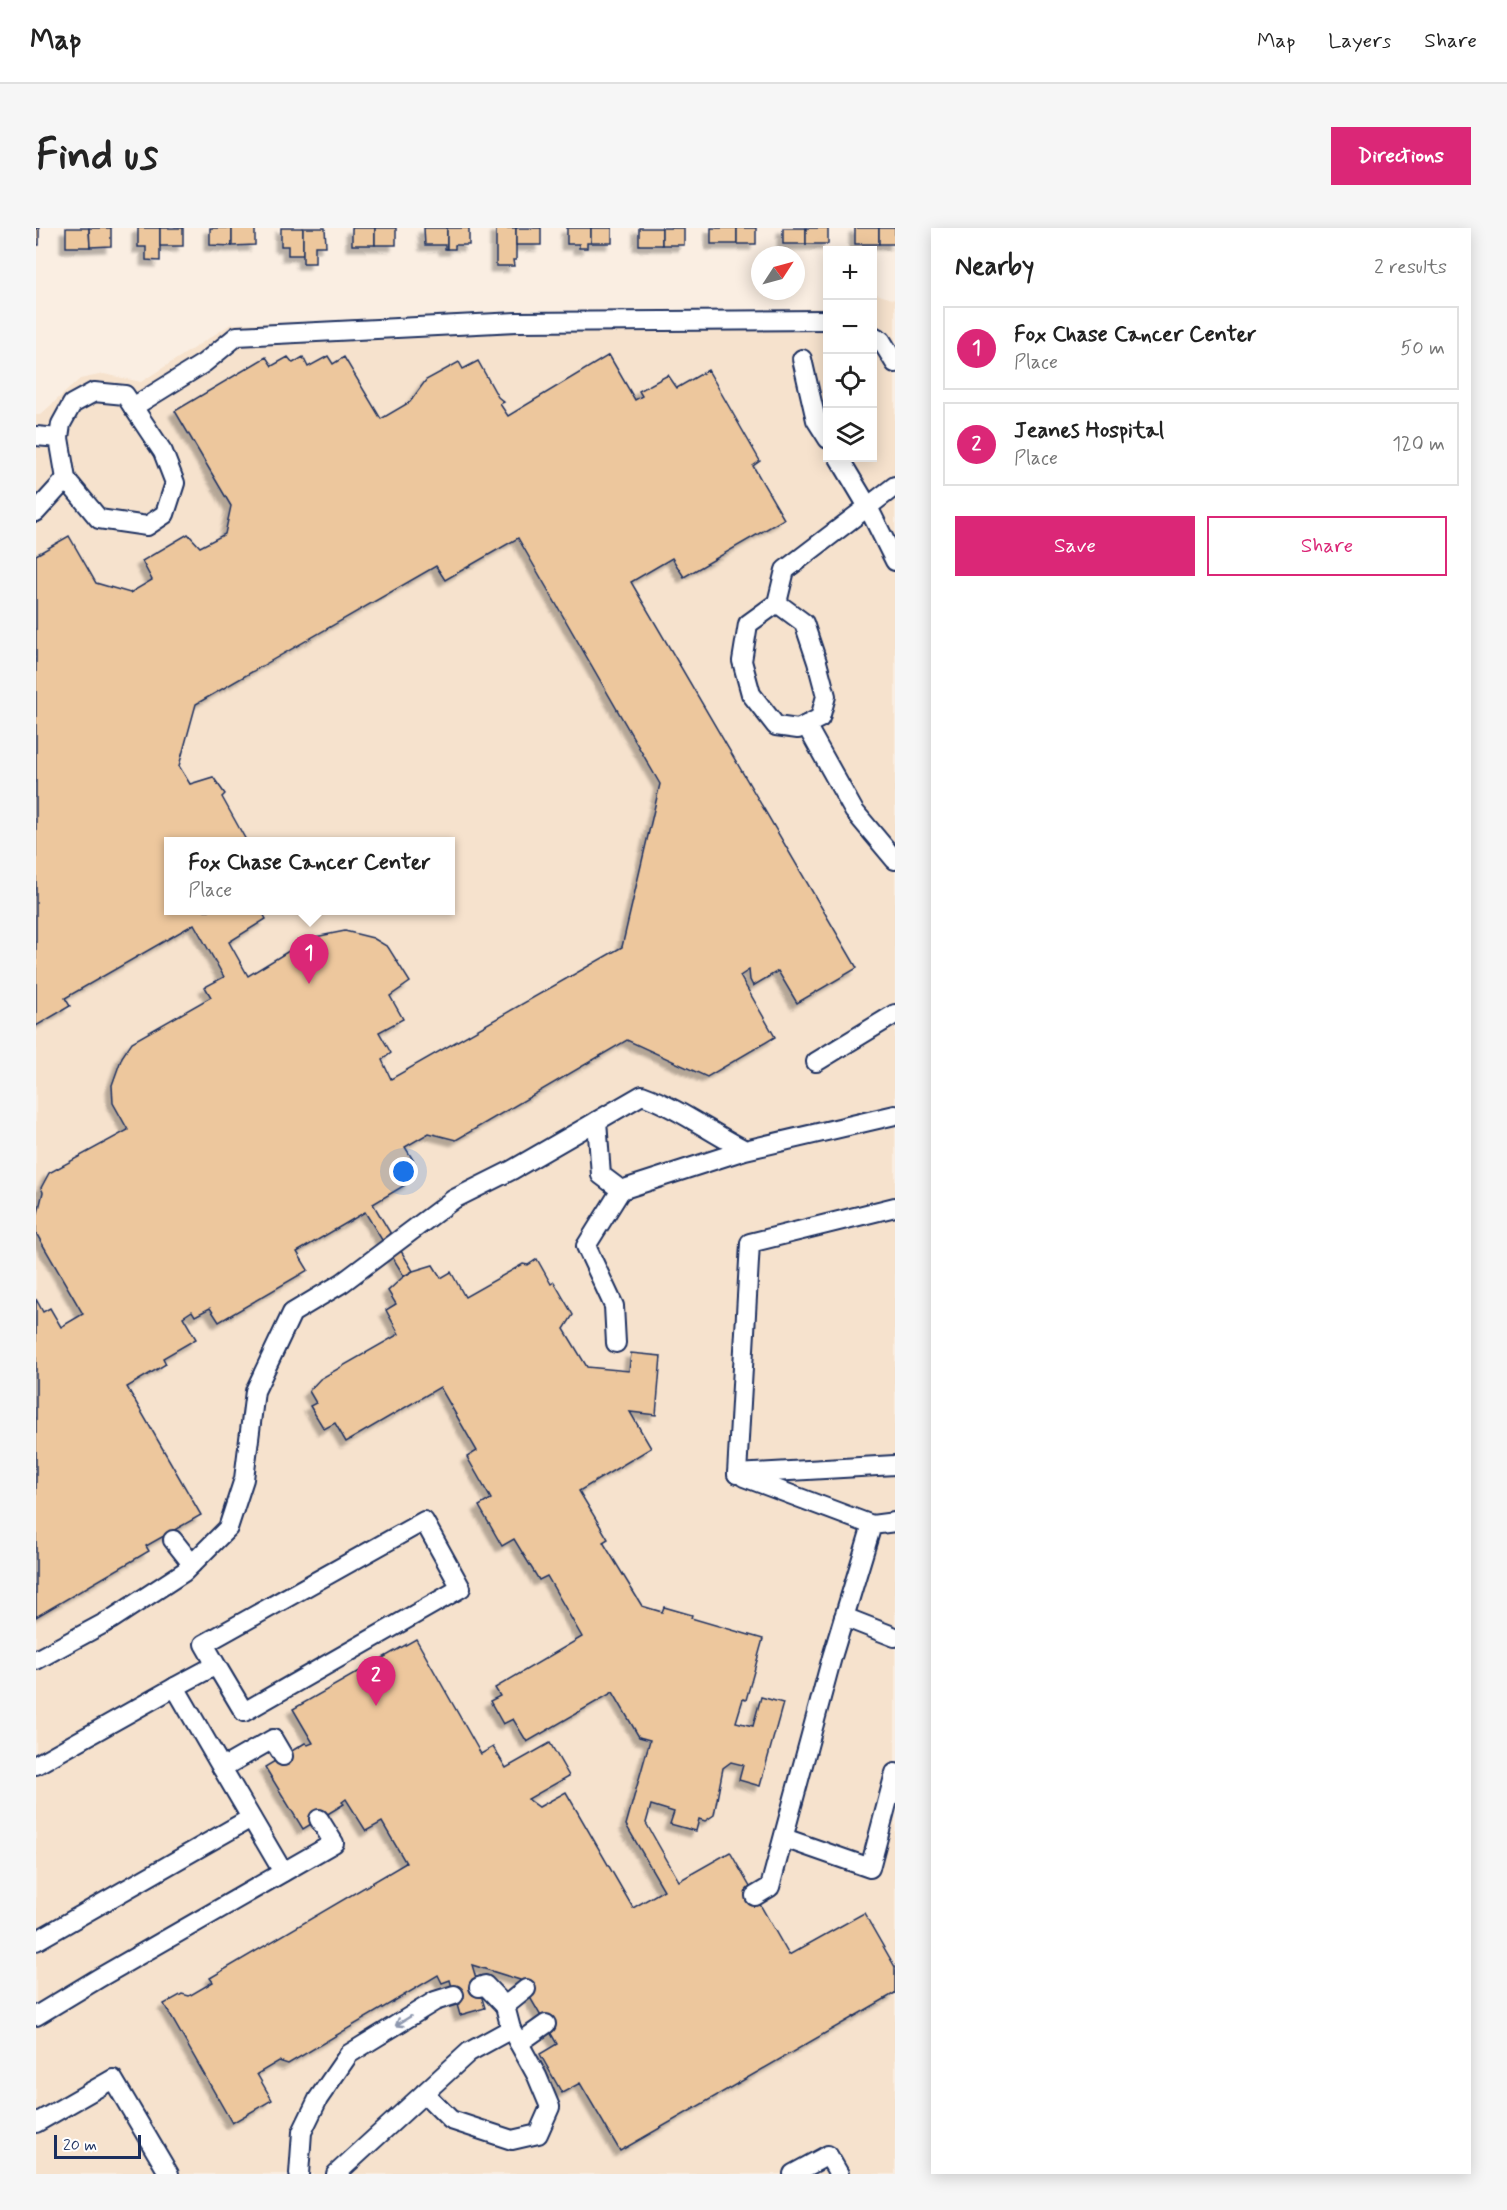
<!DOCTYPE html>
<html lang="en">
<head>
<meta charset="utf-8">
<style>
	:root { --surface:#fff; --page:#f6f6f6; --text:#222; --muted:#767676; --line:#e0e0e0; --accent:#db2777 }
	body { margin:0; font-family:Mynerve,sans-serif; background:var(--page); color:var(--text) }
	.controls { position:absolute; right:18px; top:18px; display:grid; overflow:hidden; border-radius:0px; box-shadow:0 3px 15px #0003 }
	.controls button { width:54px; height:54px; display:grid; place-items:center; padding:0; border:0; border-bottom:2px solid var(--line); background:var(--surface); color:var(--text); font:30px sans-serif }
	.compass { position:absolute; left:715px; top:18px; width:54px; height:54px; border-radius:50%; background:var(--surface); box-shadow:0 3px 15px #0003; rotate:54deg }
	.scale { position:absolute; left:18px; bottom:15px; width:87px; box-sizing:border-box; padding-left:6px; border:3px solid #1b2f5e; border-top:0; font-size:16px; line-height:21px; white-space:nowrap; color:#1b2f5e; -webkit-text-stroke:4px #fff; paint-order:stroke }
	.you { position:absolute; left:368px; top:944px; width:21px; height:21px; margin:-15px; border:4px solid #fff; border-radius:50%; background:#1a73e8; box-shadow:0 0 0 9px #1a73e833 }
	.badge { display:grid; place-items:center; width:39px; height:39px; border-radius:50%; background:var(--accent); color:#fff; font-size:20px; font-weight:700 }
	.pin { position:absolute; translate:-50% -50px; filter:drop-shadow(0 2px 3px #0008) }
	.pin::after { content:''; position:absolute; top:32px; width:21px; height:18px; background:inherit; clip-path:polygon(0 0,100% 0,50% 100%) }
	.popup { position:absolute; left:128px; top:609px; width:291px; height:78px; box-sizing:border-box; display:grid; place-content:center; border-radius:0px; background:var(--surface); filter:drop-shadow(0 2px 4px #0005); font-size:20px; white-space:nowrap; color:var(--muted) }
	.popup b { font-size:22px; color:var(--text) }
	.popup::after { content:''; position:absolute; left:50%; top:100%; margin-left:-12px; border:12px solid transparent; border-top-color:var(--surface) }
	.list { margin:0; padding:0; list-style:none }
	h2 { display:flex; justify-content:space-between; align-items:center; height:78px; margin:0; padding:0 24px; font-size:26px }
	h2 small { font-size:20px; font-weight:400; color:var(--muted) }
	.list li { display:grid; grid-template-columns:39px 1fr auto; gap:18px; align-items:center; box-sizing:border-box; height:84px; margin:0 12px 12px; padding:0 12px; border:2px solid var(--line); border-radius:0px }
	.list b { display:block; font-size:22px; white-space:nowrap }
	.list p { margin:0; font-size:20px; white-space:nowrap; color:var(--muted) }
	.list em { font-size:20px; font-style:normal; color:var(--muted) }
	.actions { display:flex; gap:12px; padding:18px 24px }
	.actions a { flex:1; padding:14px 0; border:2px solid var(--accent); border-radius:0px; text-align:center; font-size:21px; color:var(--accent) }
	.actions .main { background:var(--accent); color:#fff }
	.icon { flex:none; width:33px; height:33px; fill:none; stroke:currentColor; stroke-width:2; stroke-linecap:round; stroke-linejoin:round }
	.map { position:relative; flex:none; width:859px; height:1946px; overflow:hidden; border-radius:0px }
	header { display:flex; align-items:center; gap:36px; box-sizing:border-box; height:84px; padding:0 30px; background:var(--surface); border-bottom:2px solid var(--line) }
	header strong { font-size:28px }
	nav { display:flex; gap:33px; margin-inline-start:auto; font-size:21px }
	.intro { display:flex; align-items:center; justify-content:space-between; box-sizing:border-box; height:144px; padding:0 36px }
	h1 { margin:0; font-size:42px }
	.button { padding:15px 27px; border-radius:0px; background:var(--accent); color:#fff; font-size:21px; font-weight:700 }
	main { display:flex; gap:36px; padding:0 36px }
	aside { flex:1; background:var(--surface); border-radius:0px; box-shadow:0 3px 15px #0003 }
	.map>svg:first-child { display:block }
	.built { fill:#f6e2cd; fill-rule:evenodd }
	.building { fill:#edc79d; stroke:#1b2f5e; stroke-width:1.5; fill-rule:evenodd; filter:url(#shadow) }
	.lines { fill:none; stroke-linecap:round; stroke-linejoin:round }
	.service-casing { stroke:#1b2f5e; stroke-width:22 }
	.service { stroke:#fff; stroke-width:18 }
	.oneway { stroke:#8d97ae }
</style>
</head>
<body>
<header>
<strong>Map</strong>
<nav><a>Map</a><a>Layers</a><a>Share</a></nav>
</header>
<div class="intro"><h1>Find us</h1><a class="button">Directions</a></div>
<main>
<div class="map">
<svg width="859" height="1946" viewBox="0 0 859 1946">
	<defs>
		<filter id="shadow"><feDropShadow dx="-5.5" dy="5.5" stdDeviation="1.5" flood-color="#0004"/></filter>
	</defs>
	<rect width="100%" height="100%" fill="#faeee2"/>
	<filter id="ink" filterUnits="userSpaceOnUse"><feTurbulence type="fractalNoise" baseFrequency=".0167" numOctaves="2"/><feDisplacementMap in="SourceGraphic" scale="12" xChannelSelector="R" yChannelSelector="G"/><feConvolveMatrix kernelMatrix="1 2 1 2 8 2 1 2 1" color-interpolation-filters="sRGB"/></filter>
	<g filter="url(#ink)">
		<path class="built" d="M837 65 859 72V1946H0V187H4L44 151 68 146 105 154 195 96 791 80 792 230H836ZM132 614H414V682H132Z"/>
		<g class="building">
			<rect x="0" y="0" width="3" height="17"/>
			<path d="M30 0H53L54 19H30Z"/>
			<path d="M53 0H75V18L54 19Z"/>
			<path d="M102 0H124V33L110 32V19H102Z"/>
			<rect x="124" y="0" width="23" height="18"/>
			<path d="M174 0H196V18L174 17Z"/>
			<path d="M196 0H219V17L196 18Z"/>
			<path d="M245 0H267V27H252V18H245Z"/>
			<path d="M267 0H289L290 18H279V35H267Z"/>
			<rect x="316" y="0" width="23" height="17"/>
			<rect x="339" y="0" width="21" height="17"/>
			<path d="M388 0H411V21H409V17H389Z"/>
			<path d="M411 0H433V17H419V21H411Z"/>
			<path d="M460 0H480V32H477L478 38H460Z"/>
			<rect x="480" y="0" width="25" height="17"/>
			<path d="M531 0H555V15H551V20H543V16H531Z"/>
			<rect x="555" y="0" width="21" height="15"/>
			<rect x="603" y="0" width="23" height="17"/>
			<rect x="626" y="0" width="22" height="17"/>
			<rect x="675" y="0" width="26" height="16"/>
			<rect x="701" y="0" width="19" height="16"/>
			<rect x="747" y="0" width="23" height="16"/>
			<rect x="770" y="0" width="22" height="16"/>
			<rect x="819" y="0" width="24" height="16"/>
			<rect x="843" y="0" width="16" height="16"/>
			<path d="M573 127 599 172 606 168 603 163 632 147 641 160 672 142 724 233 717 238 748 291 648 349 636 330 595 354 821 740 761 775 742 743 717 758 714 752 713 742 704 748 739 809 671 849 591 812 420 912 393 905 369 919 379 935 367 942 374 954 337 976 377 1043 368 1048 329 984 261 1024 272 1042 183 1094 174 1080 159 1088 156 1083 147 1089 160 1111 127 1130 130 1136 91 1159 165 1287 110 1318 113 1323 0 1389V1071L7 1084 14 1080 25 1099 47 1086 0 1005V986L2 985 7 964 5 960 13 945 92 902 77 875 76 857 86 829 96 814 175 769 169 759 188 749 158 696 29 770 34 778 0 798V327L33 308 60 355 94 365 116 352 106 333 152 306 164 319 189 306 195 278 139 183 230 129 236 138 252 129 257 135 267 129 272 139 292 128 297 136 308 129 345 191 374 174 390 152 423 134 427 141 442 133 462 169 468 174 464 176 472 188ZM482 310 624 556 586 719 355 851 346 832 355 825 343 804 367 791 354 768 374 754 352 719 337 710 309 703 274 710 212 748 193 714 230 691 225 682H132V614H211L186 569 189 566 177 549 154 556 143 538 160 476 400 338 409 352Z"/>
			<path d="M501 1031 515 1056 518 1054 537 1087 528 1101 551 1139 593 1143 595 1125 625 1128 620 1187 594 1184 615 1220 543 1263 572 1311 567 1314 606 1378 626 1384 628 1379 656 1387 655 1390 727 1411 710 1472 707 1471 700 1494 717 1498 725 1469 747 1475 724 1558 703 1552 707 1537 695 1534 687 1540 678 1587 669 1593 663 1591 660 1603 634 1596 638 1584 615 1577 610 1595 643 1653 694 1624 753 1727 828 1685 859 1739V1765L584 1923 544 1855 526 1865 504 1826 521 1816 484 1752 436 1737 449 1780 424 1787 414 1752 406 1755 402 1747 252 1836 243 1833 221 1846 236 1872 196 1895 128 1776 146 1766 153 1768 177 1754 174 1750 370 1635 346 1594 330 1603 310 1571 306 1574 308 1576 267 1601 229 1539 269 1515 272 1517 277 1515 257 1481 380 1411 445 1526 457 1519 470 1540 514 1515 533 1548 492 1571 503 1579 530 1564 597 1680 628 1662 590 1597 614 1512 603 1509 577 1464 491 1514 477 1491 467 1496 454 1473 464 1468 459 1460 546 1409 511 1348 503 1352 478 1311 466 1318 443 1278 455 1271 431 1229 441 1223 404 1159 310 1214 299 1195 288 1201 274 1178 280 1175 273 1163 284 1151 363 1106 350 1082 360 1076 352 1063 367 1049 377 1043 397 1037 405 1050 415 1044 429 1069 487 1036 492 1037Z"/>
		</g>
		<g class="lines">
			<defs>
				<g id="service">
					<path d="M836 107 845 112 859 135"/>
					<path d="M766 131 780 192 792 211"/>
					<path d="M58 164 89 167 127 224 139 255 129 286 111 298 63 291 30 251 23 210 25 196 36 176Z"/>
					<path d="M97 179 168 135 201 108 481 94 792 92"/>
					<path d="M0 208 23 210"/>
					<path d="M803 230 831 277 859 333"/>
					<path d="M0 284 30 251"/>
					<path d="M741 375 768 395 781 434 790 468 784 490 762 501 740 498 715 466 706 433 712 396 741 375 749 342 859 258"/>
					<path d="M770 497 818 583 859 632"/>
					<path d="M780 834 859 786"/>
					<path d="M709 922C674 904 642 880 606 867L561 893 565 947 585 962 709 922 859 887"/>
					<path d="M580 1115 578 1078 550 1018 585 962"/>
					<path d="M701 1246 714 1015 859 979"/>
					<path d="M701 1246 859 1237"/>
					<path d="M708 1249 836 1297"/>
					<path d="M137 1312 156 1336"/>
					<path d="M808 1389 859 1409"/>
					<path d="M0 1432 76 1391 148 1344 192 1300 208 1251 219 1163 256 1085 306 1055 418 971 476 942 561 893"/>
					<path d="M139 1459 180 1437 168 1416 388 1293 425 1360 208 1484 180 1437"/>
					<path d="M0 1537 139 1459 186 1540"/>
					<path d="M748 1610 834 1640 859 1545"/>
					<path d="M247 1644 186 1540 237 1511 247 1528"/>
					<path d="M719 1668 734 1659 796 1429 836 1297 859 1294"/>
					<path d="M0 1713 215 1590"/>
					<path d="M443 1759 449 1757 469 1778 475 1801"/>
					<path d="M469 1778 490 1761"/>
					<path d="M0 1788 63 1750 298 1615 283 1591"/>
					<path d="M483 1815 510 1796"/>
					<path d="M0 1895 77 1851 133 1946"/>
					<path d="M263 1946 266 1904 282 1871 313 1826 399 1773 418 1767"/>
					<path d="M300 1946 433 1824 475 1801 501 1848 514 1879 502 1906 476 1912 415 1892 388 1865"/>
					<path d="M757 1946 792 1927 803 1946"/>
				</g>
			</defs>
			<use href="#service" class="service-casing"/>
			<use href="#service" class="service"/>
		</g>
		<defs><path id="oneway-shaft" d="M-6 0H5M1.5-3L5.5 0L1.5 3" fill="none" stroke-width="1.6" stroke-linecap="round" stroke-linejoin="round" transform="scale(1.5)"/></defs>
		<use class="oneway" href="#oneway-shaft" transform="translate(367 1793) rotate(148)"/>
	</g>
</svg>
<div class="controls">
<button>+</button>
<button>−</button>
<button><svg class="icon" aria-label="locate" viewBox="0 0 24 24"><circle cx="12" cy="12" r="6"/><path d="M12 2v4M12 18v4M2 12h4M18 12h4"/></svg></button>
<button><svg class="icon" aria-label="layers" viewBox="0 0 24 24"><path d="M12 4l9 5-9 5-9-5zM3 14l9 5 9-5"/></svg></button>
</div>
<svg class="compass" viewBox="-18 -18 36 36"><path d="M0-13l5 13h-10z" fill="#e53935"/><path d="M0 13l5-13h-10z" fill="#767676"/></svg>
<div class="scale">20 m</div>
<div class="you"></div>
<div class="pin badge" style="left:273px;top:756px">1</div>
<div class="popup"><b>Fox Chase Cancer Center</b>Place</div>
<div class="pin badge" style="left:340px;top:1478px">2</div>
</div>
<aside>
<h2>Nearby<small>2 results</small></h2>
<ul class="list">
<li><span class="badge">1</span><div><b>Fox Chase Cancer Center</b><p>Place</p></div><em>50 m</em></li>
<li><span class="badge">2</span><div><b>Jeanes Hospital</b><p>Place</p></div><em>120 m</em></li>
</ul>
<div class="actions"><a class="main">Save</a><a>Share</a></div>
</aside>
</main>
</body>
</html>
